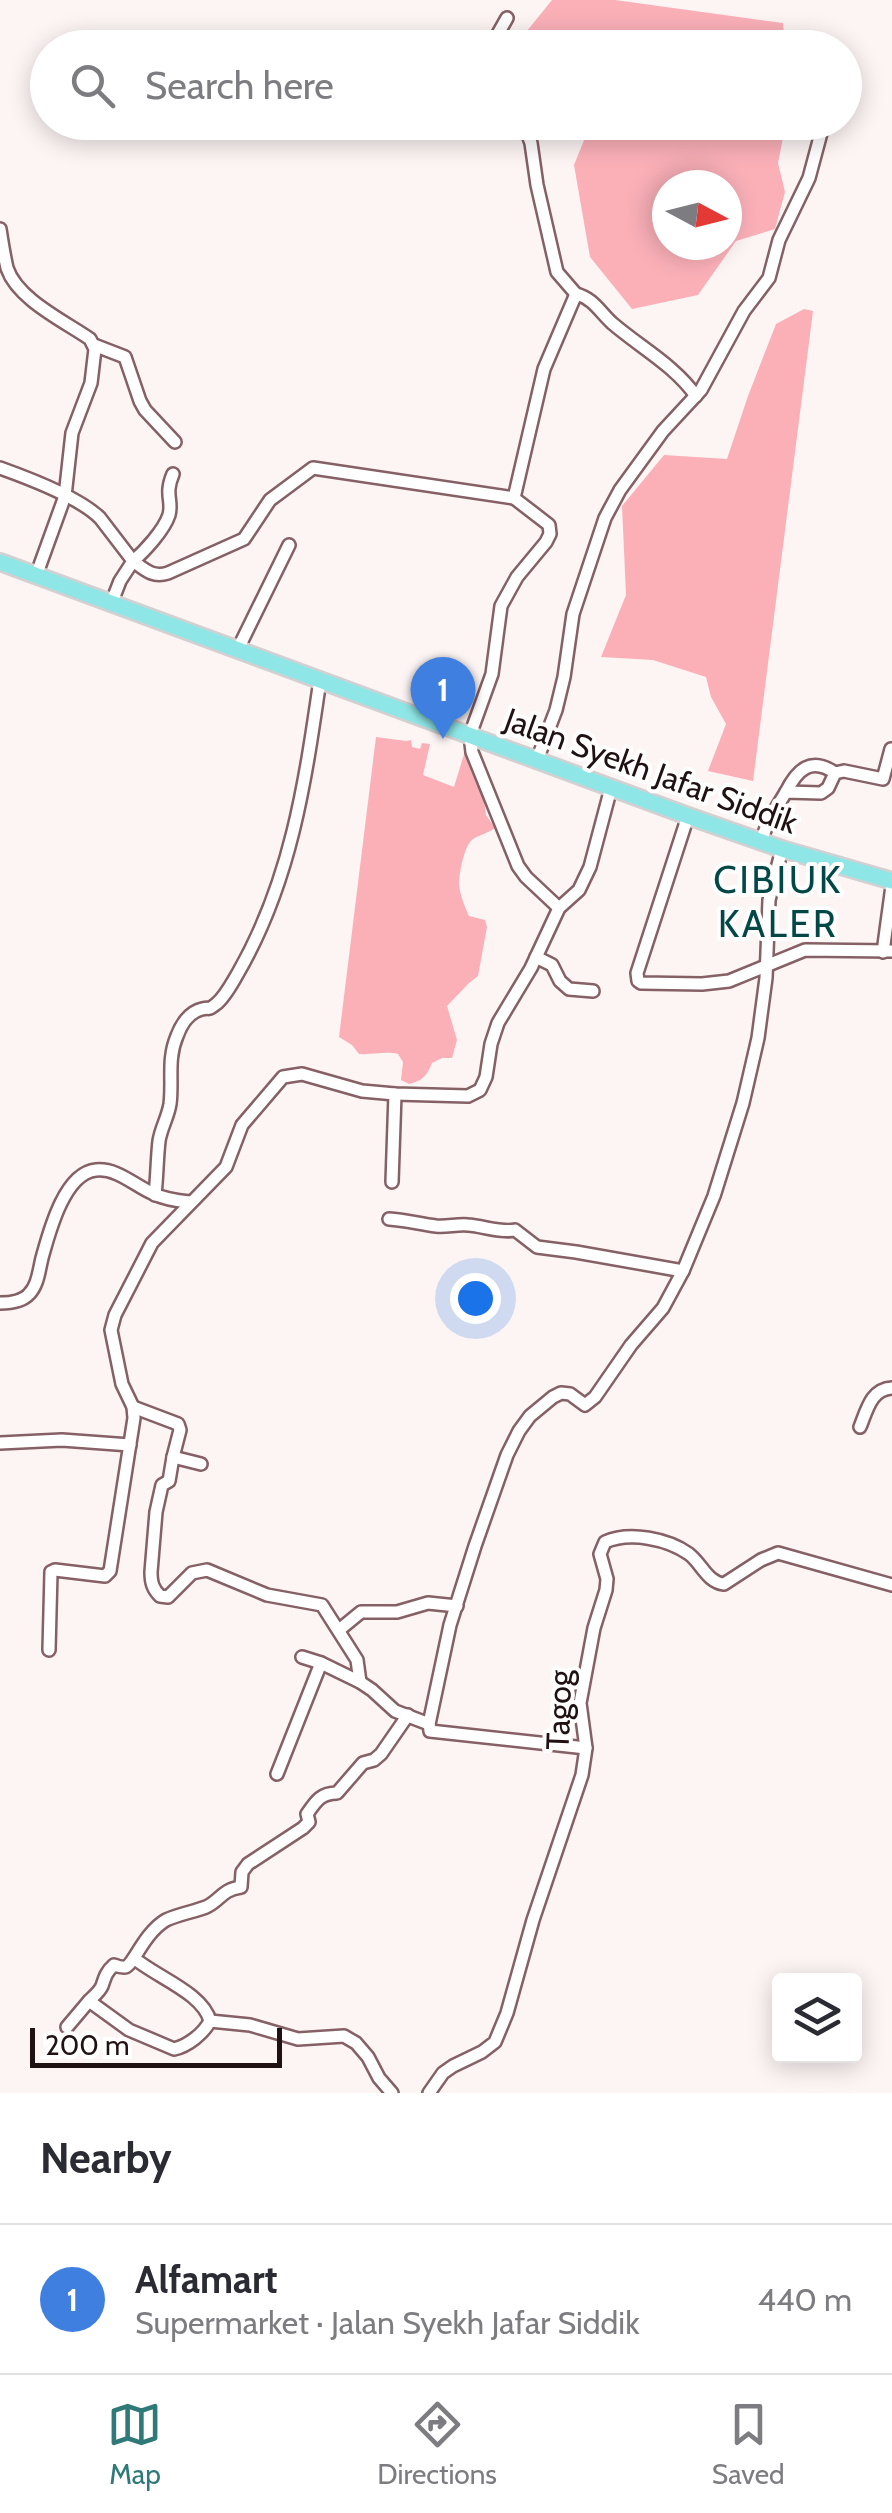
<!DOCTYPE html>
<html lang="en">
<head>
<meta charset="utf-8">
<style>
	:root { --surface:#fff; --page:#f2f2f3; --text:#2b2b33; --muted:#7c7c81; --line:#e1e1e2; --accent:#2f7978 }
	body { margin:0; font-family:Cabin,sans-serif; background:var(--page); color:var(--text) }
	.controls { position:absolute; right:30px; bottom:30px; display:grid; overflow:hidden; border-radius:10px; box-shadow:0 5px 25px #0003 }
	.controls button { width:90px; height:90px; display:grid; place-items:center; padding:0; border:0; border-bottom:2px solid var(--line); background:var(--surface); color:var(--text); font:50px sans-serif }
	.compass { position:absolute; left:652px; top:170px; width:90px; height:90px; border-radius:50%; background:var(--surface); box-shadow:0 5px 25px #0003; rotate:97deg }
	.scale { position:absolute; left:30px; bottom:25px; width:252px; box-sizing:border-box; padding-left:10px; border:5px solid #201213; border-top:0; font-size:28px; line-height:35px; white-space:nowrap; color:#201213; -webkit-text-stroke:8px #fff; paint-order:stroke }
	.you { position:absolute; left:475px; top:1298px; width:35px; height:35px; margin:-25px; border:8px solid #fff; border-radius:50%; background:#1a73e8; box-shadow:0 0 0 15px #1a73e833 }
	.badge { display:grid; place-items:center; width:65px; height:65px; border-radius:50%; background:var(--accent); color:#fff; font-size:32px; font-weight:700 }
	.pin { position:absolute; translate:-50% -82px; filter:drop-shadow(0 2px 5px #0008) }
	.pin::after { content:''; position:absolute; top:52px; width:35px; height:30px; background:inherit; clip-path:polygon(0 0,100% 0,50% 100%) }
	.list { margin:0; padding:0; list-style:none }
	h2 { display:flex; justify-content:space-between; align-items:center; height:130px; margin:0; padding:0 40px; font-size:42px }
	h2 small { font-size:32px; font-weight:400; color:var(--muted) }
	.list li { display:grid; grid-template-columns:65px 1fr auto; gap:30px; align-items:center; box-sizing:border-box; height:150px; padding:0 40px; border-top:2px solid var(--line) }
	.list b { display:block; font-size:38px; white-space:nowrap }
	.list p { margin:0; font-size:32px; white-space:nowrap; color:var(--muted) }
	.list em { font-size:32px; font-style:normal; color:var(--muted) }
	.icon { flex:none; width:55px; height:55px; fill:none; stroke:currentColor; stroke-width:2; stroke-linecap:round; stroke-linejoin:round }
	.map { position:relative; flex:none; width:892px; height:2093px; overflow:hidden }
	.search { position:absolute; background:var(--surface); box-shadow:0 5px 25px #0003; left:30px; right:30px; top:30px; height:110px; display:flex; align-items:center; gap:25px; box-sizing:border-box; padding:0 35px; border-radius:55px; color:var(--muted); font-size:38px }
	.sheet { height:280px; background:var(--surface) }
	nav { display:flex; justify-content:space-around; align-items:center; box-sizing:border-box; height:140px; border-top:2px solid var(--line); background:var(--surface); font-size:28px; color:var(--muted) }
	nav a { display:grid; justify-items:center; gap:5px }
	nav .on { color:var(--accent) }
	.map>svg:first-child { display:block }
	.green { fill:#fbb0b8; fill-rule:evenodd }
	.lines { fill:none; stroke-linecap:round; stroke-linejoin:round }
	.minor-casing { stroke:#856064; stroke-width:16 }
	.major-casing { stroke:#d2d0d0; stroke-width:20 }
	.minor { stroke:#fff; stroke-width:11 }
	.major { stroke:#8fe6e6; stroke-width:15 }
	.labels { text-anchor:middle; stroke-width:8; stroke-linejoin:round; paint-order:stroke }
	.street-label { font-size:32px; fill:#201213; stroke:#fff }
	.quarter-label { font-size:38px; letter-spacing:2.5px; fill:#034747; stroke:#fff }
</style>
</head>
<body>
<div class="map">
<svg width="892" height="2093" viewBox="0 0 892 2093">
	<rect width="100%" height="100%" fill="#fdf4f4"/>
	<g class="green">
		<path d="M552 0H615L783 23 785 47H514Z"/>
		<path d="M591 123H786L778 163 785 192 775 229 736 241 698 295 632 309 590 257 574 165ZM727 185V245H667V185Z"/>
		<path d="M804 309 813 311 753 781 708 771 726 724 711 697 706 677 653 660 601 657 626 595 622 506 664 455 727 459 748 396 776 324Z"/>
		<path d="M376 737 406 741 411 740 412 747 420 749 422 743 430 744 423 775 454 787 465 751 472 773 484 800 486 815 495 828C488 833 480 835 473 839 464 845 459 874 459 885 460 894 465 908 469 916L485 920 487 927 478 976 469 983 447 1006 457 1040 452 1058H442L432 1063C427 1076 422 1081 409 1084L401 1080 403 1062 398 1054C385 1051 373 1055 359 1054L352 1045 339 1037Z"/>
	</g>
	<g class="lines">
		<defs>
			<g id="minor">
				<path d="M490 48 507 18"/>
				<path d="M518 122 528 135 531 143 537 185 557 272 576 294"/>
				<path d="M0 229C2 242 4 255 7 268 17 299 64 321 90 339L95 349 91 383 72 433 65 496 36 576"/>
				<path d="M94 345 125 357 140 401 145 410 175 442"/>
				<path d="M0 468C28 478 79 497 100 518L133 561 120 581 111 604"/>
				<path d="M173 474C164 495 173 500 169 515 164 530 145 551 133 561 145 570 153 578 168 573L244 539 270 500 313 468 514 498"/>
				<path d="M238 649 289 545"/>
				<path d="M537 760 556 710 564 677 573 614 605 518 620 490 663 431 701 390 744 311 769 278 779 240 809 178 824 122"/>
				<path d="M786 792C797 770 811 756 835 773"/>
				<path d="M688 816 637 973 638 981 641 983 702 984 729 981 805 950 892 951"/>
				<path d="M761 841 769 820 786 792 821 793 828 788 835 773 844 771 883 779 891 749"/>
				<path d="M559 908 526 877 518 866 472 752 470 735 492 674 501 606 517 577 546 542 550 534 549 525 514 498 544 369 576 294C593 298 600 312 612 323 641 348 674 365 696 396"/>
				<path d="M883 952 892 886"/>
				<path d="M536 957 552 965 560 981 569 989 593 991"/>
				<path d="M392 1182 395 1094"/>
				<path d="M155 1195C157 1177 157 1159 159 1141 161 1128 168 1117 170 1104 173 1081 167 1059 177 1036 181 1025 189 1012 202 1009 211 1007 207 1011 216 1004 225 997 232 983 238 973 291 881 305 783 320 680"/>
				<path d="M389 1219C405 1220 420 1224 436 1226 447 1227 457 1224 468 1225 483 1226 502 1233 515 1230L537 1247 576 1252 683 1271"/>
				<path d="M0 1303C10 1303 22 1302 29 1294 38 1285 39 1270 42 1258 49 1233 64 1173 96 1170 117 1168 134 1185 152 1193 164 1199 177 1201 190 1202"/>
				<path d="M133 1407 178 1424 180 1430 173 1457 201 1464"/>
				<path d="M860 1427C867 1410 871 1389 892 1388"/>
				<path d="M0 1443 62 1440 130 1445"/>
				<path d="M173 1457 169 1481 162 1485 156 1512 151 1572C151 1583 153 1589 160 1596L168 1597 192 1573 207 1570 267 1595 322 1605 357 1660 360 1682"/>
				<path d="M339 1630 361 1612H397L428 1603 457 1606"/>
				<path d="M49 1650 51 1572 55 1570 105 1576 110 1571 134 1418 133 1407 122 1384 111 1330 115 1315 152 1243 226 1167 242 1125 283 1077 302 1074 362 1091 395 1094 468 1096 480 1090 486 1077 491 1044 498 1023 531 968 559 908 579 890 590 867 611 788"/>
				<path d="M302 1657 321 1663 360 1682 372 1690 395 1711 429 1724 430 1731 586 1748"/>
				<path d="M429 1724 450 1625 475 1546 507 1455 519 1431 530 1416 553 1397 561 1393 570 1394 585 1405 595 1397 631 1345 663 1308 683 1271 714 1196 743 1103 758 1038 766 978 769 900 782 849"/>
				<path d="M277 1774 321 1663"/>
				<path d="M89 2001C93 1997 100 1991 102 1986 105 1977 106 1972 114 1965 126 1969 127 1968 134 1958"/>
				<path d="M210 2021C203 1993 156 1977 134 1958 142 1945 152 1928 166 1920 179 1914 193 1912 206 1907 221 1900 221 1890 241 1887L242 1872 248 1864 303 1828 309 1822 307 1814C316 1801 321 1793 337 1793L363 1763 374 1760 381 1754 408 1715"/>
				<path d="M67 2027 89 2001 129 2030 174 2049C188 2046 204 2033 210 2021L250 2025 298 2039 344 2036 356 2043 368 2057 379 2078 392 2093"/>
				<path d="M429 2093 443 2073 453 2066 482 2052 495 2042 507 2013 533 1920 582 1775 586 1748 580 1703 594 1628 606 1590 607 1579 600 1554 605 1542C630 1531 668 1539 689 1554 702 1564 707 1582 724 1584L761 1560 778 1553 892 1585"/>
			</g>
			<path id="major" d="M0 562 688 816 782 849 892 881"/>
		</defs>
		<use href="#minor" class="minor-casing"/>
		<use href="#major" class="major-casing"/>
		<use href="#minor" class="minor"/>
		<use href="#major" class="major"/>
	</g>
	<g class="labels">
		<g class="street-label">
			<text transform="translate(651 771) rotate(20)" y="11">Jalan Syekh Jafar Siddik</text>
			<text transform="translate(559 1710) rotate(-88)" y="11">Tagog</text>
		</g>
		<g class="quarter-label">
			<text x="778" y="893">CIBIUK<tspan x="778" dy="44">KALER</tspan></text>
		</g>
	</g>
</svg>
<div class="controls">
<button><svg class="icon" aria-label="layers" viewBox="0 0 24 24"><path d="M12 4l9 5-9 5-9-5zM3 14l9 5 9-5"/></svg></button>
</div>
<svg class="compass" viewBox="-18 -18 36 36"><path d="M0-13l5 13h-10z" fill="#e53935"/><path d="M0 13l5-13h-10z" fill="#7c7c81"/></svg>
<div class="scale">200 m</div>
<div class="you"></div>
<div class="pin badge" style="left:443px;top:739px;background:#3f7fe0">1</div>
<div class="search"><svg class="icon" aria-label="search" viewBox="0 0 24 24"><circle cx="10" cy="10" r="6"/><path d="M15 15l6 6"/></svg>Search here</div>
</div>
<section class="sheet">
<h2>Nearby<small></small></h2>
<ul class="list">
<li><span class="badge" style="background:#3f7fe0">1</span><div><b>Alfamart</b><p>Supermarket · Jalan Syekh Jafar Siddik</p></div><em>440 m</em></li>
</ul>
</section>
<nav>
<a class="on"><svg class="icon" aria-label="map" viewBox="0 0 24 24"><path d="M3 6l6-2 6 2 6-2v14l-6 2-6-2-6 2zM9 4v14M15 6v14"/></svg>Map</a>
<a><svg class="icon" aria-label="directions" viewBox="0 0 24 24"><path d="M12 3l9 9-9 9-9-9zM9 14v-3h6M13 9l2 2-2 2"/></svg>Directions</a>
<a><svg class="icon" aria-label="saved" viewBox="0 0 24 24"><path d="M7 4h10v16l-5-4-5 4z"/></svg>Saved</a>
</nav>
</body>
</html>
